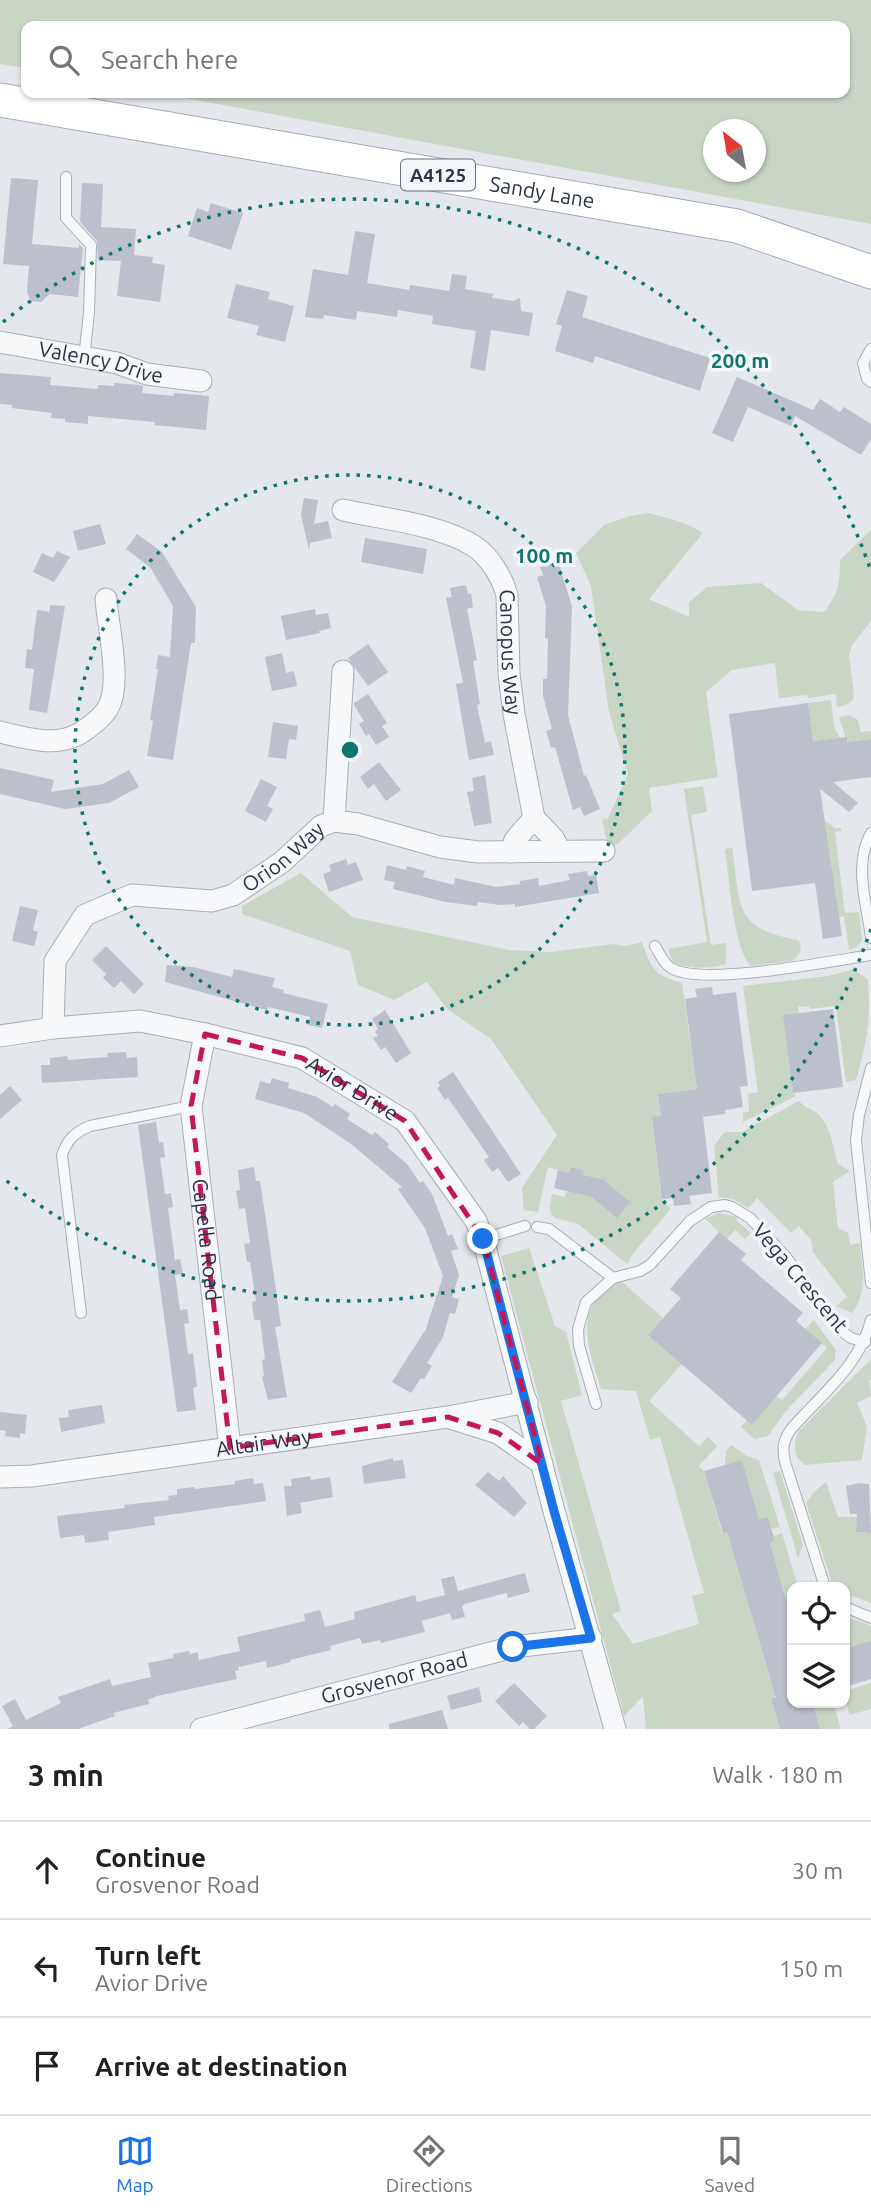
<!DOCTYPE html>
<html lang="en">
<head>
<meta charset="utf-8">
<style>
	:root { --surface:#fff; --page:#f6f6f6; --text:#202124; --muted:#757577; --line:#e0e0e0; --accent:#1a73e8 }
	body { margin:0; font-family:Ubuntu,sans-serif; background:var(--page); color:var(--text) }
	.controls { position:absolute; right:21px; bottom:21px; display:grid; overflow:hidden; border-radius:14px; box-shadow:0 2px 5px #0004 }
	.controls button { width:63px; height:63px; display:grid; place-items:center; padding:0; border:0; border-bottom:2px solid var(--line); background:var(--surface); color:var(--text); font:35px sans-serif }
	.compass { position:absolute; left:703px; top:119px; width:63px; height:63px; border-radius:50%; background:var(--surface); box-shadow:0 2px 5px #0004; rotate:329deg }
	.stop { position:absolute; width:21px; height:21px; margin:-16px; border:5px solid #1a73e8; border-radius:50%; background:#fff }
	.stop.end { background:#1a73e8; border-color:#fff; box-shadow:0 2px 7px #0008 }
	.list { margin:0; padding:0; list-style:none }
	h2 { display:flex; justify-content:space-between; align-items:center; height:91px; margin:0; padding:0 28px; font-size:30px }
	h2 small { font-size:23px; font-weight:400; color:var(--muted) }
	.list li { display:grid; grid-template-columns:46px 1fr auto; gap:21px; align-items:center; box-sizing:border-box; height:98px; padding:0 28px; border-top:2px solid var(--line) }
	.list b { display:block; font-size:26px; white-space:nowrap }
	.list p { margin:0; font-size:23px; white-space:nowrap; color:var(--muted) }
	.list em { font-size:23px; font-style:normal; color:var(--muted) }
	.icon { flex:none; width:38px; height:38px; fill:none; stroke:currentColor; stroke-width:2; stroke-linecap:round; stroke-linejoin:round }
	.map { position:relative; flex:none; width:871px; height:1729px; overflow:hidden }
	.search { position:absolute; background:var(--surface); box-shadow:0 2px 5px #0004; left:21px; right:21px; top:21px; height:77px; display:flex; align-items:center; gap:18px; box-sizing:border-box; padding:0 24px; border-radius:14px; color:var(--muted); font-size:26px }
	.sheet { height:385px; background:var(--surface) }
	nav { display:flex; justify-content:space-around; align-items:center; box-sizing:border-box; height:98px; border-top:2px solid var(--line); background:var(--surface); font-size:19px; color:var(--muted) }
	nav a { display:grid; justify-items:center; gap:4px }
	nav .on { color:var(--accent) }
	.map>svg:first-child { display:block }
	.green { fill:#c9d6c5; fill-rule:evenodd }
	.building { fill:#bbc0ca }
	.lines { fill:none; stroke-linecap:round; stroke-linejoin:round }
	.lane-casing { stroke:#a9aeb7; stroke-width:12 }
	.street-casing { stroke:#a9aeb7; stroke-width:23 }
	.primary-casing { stroke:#a3abb8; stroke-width:35 }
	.lane { stroke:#f7f8fa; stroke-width:10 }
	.street { stroke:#f7f8fa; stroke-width:21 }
	.primary { stroke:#fff; stroke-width:33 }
	.route { stroke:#1a73e8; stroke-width:9 }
	.marked { fill:none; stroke:#c2185b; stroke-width:5; stroke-dasharray:14 9; stroke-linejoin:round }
	.ring { fill:none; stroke:#0f766e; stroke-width:3.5; stroke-dasharray:3.5 7 }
	.labels { text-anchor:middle; stroke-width:7; stroke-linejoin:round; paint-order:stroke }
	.shield { fill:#f4f6f9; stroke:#676e7b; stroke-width:2 }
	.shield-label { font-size:19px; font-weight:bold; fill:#2b3445 }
	.street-label { font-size:21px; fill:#2b3445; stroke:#f4f6f9 }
	.centre { fill:#0f766e; stroke:#f4f6f9; stroke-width:3.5 }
	.ring-label { font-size:21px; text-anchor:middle; font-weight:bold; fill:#0f766e; stroke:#f4f6f9; stroke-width:7; stroke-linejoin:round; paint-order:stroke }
</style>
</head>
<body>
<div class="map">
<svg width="871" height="1729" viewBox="0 0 871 1729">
	<rect width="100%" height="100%" fill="#e4e7ec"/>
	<g class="green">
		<path d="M0 0H871V224L158 93H845V26H26V68L0 64ZM714 130H756V172H714Z"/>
		<path d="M648 513C668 518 686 522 703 533L649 599 689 617V602L707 587 761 583 798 610 824 612C839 592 840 585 840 560L871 530V621L852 645 849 655 854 695 853 700 846 705 837 707 836 694 808 698 807 695 779 698 775 663 732 670 706 692 718 777 649 788 652 811 618 844 608 846 602 820 608 818 628 774 609 712 591 586 576 553 604 525 630 516Z"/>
		<path d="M831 700 834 727 840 738 813 741 808 703Z"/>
		<path d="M849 715 858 720 861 732 871 731V739L847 742 839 717Z"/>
		<path d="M703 786 707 812 691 815 711 945 726 943V963C719 969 685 969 676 963 671 960 670 954 668 949L707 942 684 789Z"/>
		<path d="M825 821 835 828H841V831L835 832 845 913 859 912 862 940 857 947 849 950 844 916 839 917Z"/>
		<path d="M732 848C741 906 732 928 798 940 804 948 799 956 792 961L751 966C733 949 729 875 725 849Z"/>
		<path d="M301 873 352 917 509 950 551 952 614 944 626 946 642 942C652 969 653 975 682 983L697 1089 658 1094 661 1116 652 1118 662 1199 671 1209 634 1252 627 1264 578 1224 555 1218 551 1214 550 1207 552 1194 565 1197C568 1186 582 1182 584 1170L571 1167 569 1173 548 1167 538 1212 524 1210 522 1188 557 1135 491 1039 447 1009 427 982 394 1000 358 985 350 951 242 914V906Z"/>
		<path d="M854 969 868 980C871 1022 867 1041 856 1080L846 1082 836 1006 810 1009 809 1006 798 1007 799 1013 784 1016 793 1093 796 1096 743 1122V1113L749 1111 748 1094 758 1092 743 986 828 976Z"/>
		<path d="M799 1101C804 1108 812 1108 818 1114 831 1126 833 1148 838 1164L850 1171 833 1182 838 1228 848 1233 850 1245 860 1243C862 1267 868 1293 852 1313L836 1306 847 1297 813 1252 811 1240 799 1226 791 1233 757 1198 748 1208 733 1199 719 1197 714 1146 722 1135 726 1132H742Z"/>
		<path d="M718 1213 738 1217 736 1220 751 1233 745 1239 735 1230 727 1239 705 1219Z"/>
		<path d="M529 1248 555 1326 566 1332 582 1395 561 1401 621 1611 612 1614 633 1644 699 1624 692 1596 704 1593 660 1437 650 1440 636 1391 601 1389C593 1363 576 1322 598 1297 603 1291 612 1285 619 1279L663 1318 648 1335 682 1364 649 1401 699 1446 708 1437 717 1446 699 1466 704 1471 722 1533 727 1532 776 1696 771 1698 780 1729H646L643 1696 624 1716 501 1256Z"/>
		<path d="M814 1320 836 1350 835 1360 785 1412 768 1436 754 1439 741 1427 747 1420 752 1424 777 1396 782 1400 827 1348 805 1329Z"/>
		<path d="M871 1359V1379L869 1381 871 1396 857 1403 867 1427 862 1460 805 1465C793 1457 793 1445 798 1432Z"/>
		<path d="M731 1445 747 1456 759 1460 780 1527 772 1529 768 1517 759 1519 742 1460 725 1465 726 1451Z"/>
		<path d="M780 1471 803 1545 798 1558 773 1473Z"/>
		<path d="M826 1482 838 1517H857L856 1532 871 1533V1603L853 1596 845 1599V1587H834L832 1583 806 1503 813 1493Z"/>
		<path d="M782 1533 798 1587H792V1620L770 1543 775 1541 774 1536Z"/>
		<path d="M845 1616 871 1626V1641L845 1648Z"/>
		<path d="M871 1683V1709L849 1715 845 1691Z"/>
		<path d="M813 1703H833L841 1729H820Z"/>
	</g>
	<g class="building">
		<path d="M11 178 38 180 32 244 79 248V244L83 248 78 297 50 294 41 302 31 301 27 292 29 266 3 264Z"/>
		<path d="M82 183 103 184 101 227 136 229 134 255 153 257 152 263 165 265 160 302 117 296 121 261 98 260 97 241 80 222Z"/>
		<path d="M211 203 243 213 231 250 188 236 197 208 208 212Z"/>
		<path d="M355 231 375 234 367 283 409 290 410 285 449 291 452 274 467 276 465 289 493 294 492 298 513 301 520 298 521 311 533 313 529 336 491 330 485 371 470 368 476 331 432 324 433 316 398 310 397 317 357 311 356 320 324 315 323 319 305 317 313 269 348 275Z"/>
		<path d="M236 284 270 292 268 299 294 306 285 342 256 335 259 326 227 318Z"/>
		<path d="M567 290 588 296 582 317 710 358 700 391 595 356 593 363 555 351 562 326 556 324Z"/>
		<path d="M0 373 51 377 50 385 98 389V385L114 386V383L140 385 143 386 142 393 174 396V393L209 396 206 430 154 425 155 422 88 416V424L65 422V419L51 418 52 413 12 408V405L0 404Z"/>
		<path d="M737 377 813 410 820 399 840 412 844 407 871 424V439L861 455 795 416 791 426 748 407 733 442 712 433Z"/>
		<path d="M304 498 318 500 314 524 328 521 332 538 310 543 309 550 301 515Z"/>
		<path d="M100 524 106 544 78 551 73 531Z"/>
		<path d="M137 534 162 552 196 607 195 643H191L173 760 147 756 153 721 150 720 158 669H156L158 655 170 657 173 606 150 567 126 549Z"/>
		<path d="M365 538 427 549 423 574 361 562Z"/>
		<path d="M57 551 70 557 54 582 33 572 42 553 53 558Z"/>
		<path d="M558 562 572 606 568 715 584 776 586 775 600 809 584 816 580 807 573 810 555 747 551 748 546 731 552 729 543 696V679H547L548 639 545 638 546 606 537 577 543 575 540 567Z"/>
		<path d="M466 585 468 594 471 593 473 607 467 609 477 660 473 661 480 704 477 705 485 743 491 741 494 755 469 760 456 684 463 683 446 598 452 597 450 588Z"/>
		<path d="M50 605 65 606 47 713 29 710 34 669 25 668 27 649 32 650 37 610 49 612Z"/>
		<path d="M315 609 316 615 328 613 331 628 319 631 320 633 286 640 281 616Z"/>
		<path d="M368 644 388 672 368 686 348 658Z"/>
		<path d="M282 653 286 673 294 671 297 686 272 691 265 657Z"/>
		<path d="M368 694 387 723 382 726 389 737 376 745 369 734 366 736 359 724 364 721 354 705V703Z"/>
		<path d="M808 703 813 741 847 737V742L871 739V777L833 782 858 803 849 812 820 789 842 936 823 939 815 883 752 891 729 714Z"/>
		<path d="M273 722 298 726 296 740 289 739 286 759 268 757Z"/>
		<path d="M379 762 401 790 386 801 374 784 368 789 360 777Z"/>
		<path d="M0 768 54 780 51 792 103 784 129 770 139 787 109 803 65 809 0 794Z"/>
		<path d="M485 775 492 823 474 826 467 792 474 791 472 778Z"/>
		<path d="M261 779 277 787 267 806 273 809 266 822 245 811Z"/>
		<path d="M346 859 348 865 356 862 363 880 329 892 323 874 331 871 329 865Z"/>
		<path d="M387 865 406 870 407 866 425 871 423 877 454 885 455 878 496 887 520 884V881L538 878 539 886 570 880 568 874 587 871 588 876 596 875 599 893 515 907V904L500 905 478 902 477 906 446 902 393 889 395 882 384 880Z"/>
		<path d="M20 906 38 910 33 930 38 932 34 946 12 941Z"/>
		<path d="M106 946 144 984 134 994 121 981 114 988 103 978 106 974 92 960Z"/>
		<path d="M167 965 193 967 232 977 234 969 275 978 272 987 284 990 283 993 328 1004 322 1028 308 1025 310 1017 268 1007 267 1010 165 982Z"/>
		<path d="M712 987 713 995 736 992 748 1086 740 1087 743 1107 725 1110V1114L703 1117 712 1193 689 1196 691 1204 674 1206 673 1198 662 1199 652 1117 661 1116 658 1094 697 1089 685 999 697 997 695 989Z"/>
		<path d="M833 1009 843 1087 793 1093 783 1015Z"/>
		<path d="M385 1010 411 1053 396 1063 385 1047 381 1050 373 1038 378 1036 375 1032 378 1029 372 1019Z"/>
		<path d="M126 1052 127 1058 137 1057 138 1077 42 1083 41 1065H50V1058L67 1056 68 1060 108 1057 107 1053Z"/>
		<path d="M453 1072 521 1174 508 1182 498 1168 492 1172 484 1160 489 1157 448 1098 445 1100 437 1088 440 1086 438 1082Z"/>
		<path d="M272 1078 289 1083 288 1088 317 1097 333 1107 335 1104 350 1114 347 1119 372 1135 375 1132 389 1144 387 1147 407 1164 420 1183 423 1181 432 1194 448 1236 452 1234 458 1249 451 1251 459 1275 452 1297 459 1299 455 1314 450 1313 443 1337 427 1363 432 1366 424 1379 421 1378 411 1393 392 1382 426 1329 443 1276 425 1228 398 1189 402 1187 351 1144 304 1113 255 1099 260 1081 270 1084Z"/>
		<path d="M10 1086 22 1100 0 1119V1095Z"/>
		<path d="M156 1122 159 1143 163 1142 165 1157 160 1158 165 1194 171 1193 173 1207 168 1208 175 1260 180 1259 183 1274 175 1275 180 1310 187 1309 189 1323 184 1324 188 1354 193 1353 197 1387 193 1388 196 1410 177 1412 138 1125Z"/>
		<path d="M254 1167 256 1181H260L268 1234 281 1326 275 1327 287 1397 268 1400 262 1377 264 1376 262 1360 265 1359 260 1320H254L252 1302 256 1301 250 1262H247L244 1244 250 1243 245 1208 239 1209 236 1191 240 1190 238 1170Z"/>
		<path d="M571 1167 584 1170 583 1175 604 1180 630 1202 617 1218 592 1197 554 1188 558 1170 569 1173Z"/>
		<path d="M719 1232 746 1254 741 1260 803 1313 796 1321 822 1343 752 1425 648 1335 681 1298 670 1289Z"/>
		<path d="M102 1405 105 1423 61 1432 59 1418 69 1417 68 1410Z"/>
		<path d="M0 1412 27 1415 25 1434 20 1433V1438L5 1436 6 1431 0 1430Z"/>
		<path d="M393 1458V1461L403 1460 406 1478 364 1484 362 1466Z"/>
		<path d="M742 1460 759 1519 768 1517 775 1541 770 1543 792 1620V1703H813L820 1729H780L771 1698 776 1697 727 1532 723 1533 704 1471Z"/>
		<path d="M488 1472 499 1481 503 1476 527 1503 514 1517 475 1485Z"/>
		<path d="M310 1476 311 1480 330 1477 333 1497 300 1503 302 1513 287 1516 284 1486H292L291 1479Z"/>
		<path d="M253 1478 254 1484 263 1483 266 1501 154 1517 155 1525 108 1532 109 1540 85 1543 84 1535 60 1538 57 1516 125 1508 124 1505 169 1500 168 1496 177 1495V1489L194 1487 195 1489 235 1484V1481Z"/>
		<path d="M859 1483 869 1484 871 1533 856 1532 857 1514H850L846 1486Z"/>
		<path d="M525 1573 530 1592 508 1598 507 1593 502 1594 465 1604 462 1606 465 1617 452 1620 450 1613 422 1621 425 1632 381 1643 380 1640 362 1644 360 1638 330 1646 331 1650 290 1660 291 1662 267 1668 266 1661 238 1667 239 1670 235 1671 237 1679 157 1696 148 1700 149 1704 113 1713 115 1716 78 1729H8L13 1726 2 1706 15 1699 26 1720 61 1703 58 1697 110 1679 112 1686 151 1677 148 1663 173 1658V1654L189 1651 190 1654 198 1652 199 1660 240 1651 237 1637 305 1621 304 1614 320 1610 325 1627 355 1619 354 1612 415 1595 417 1602 445 1595 441 1579 454 1576 458 1591Z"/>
		<path d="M871 1641V1679L845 1687V1648Z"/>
		<path d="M514 1683 547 1716 534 1729H530L523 1722 519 1726 495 1701Z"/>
		<path d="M479 1687 482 1702 451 1710 447 1696Z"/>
		<path d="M442 1710 448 1729H389V1724Z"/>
	</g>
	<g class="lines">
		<defs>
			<g id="lane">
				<path d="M66 177V218L91 245 89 313 84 358"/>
				<path d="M871 349 863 363 867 379 871 382"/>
				<path d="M871 833C853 864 867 905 871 938"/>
				<path d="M655 946C660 954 663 963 671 968 702 987 831 961 871 955"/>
				<path d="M871 1068 859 1115 856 1140 871 1283"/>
				<path d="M537 1227 549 1229 613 1278"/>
				<path d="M483 1239 525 1226"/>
				<path d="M81 1313 62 1155C67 1140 75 1132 90 1126L191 1106"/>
				<path d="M596 1404 579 1346 578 1329 586 1302 613 1278 640 1271 650 1265 690 1221 711 1207 725 1205 732 1207 750 1218 786 1257 839 1329 851 1338 865 1342"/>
				<path d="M825 1587 785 1462C782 1448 783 1440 792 1428 821 1395 860 1365 871 1320"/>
				<path d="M845 1607 871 1618"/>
			</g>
			<g id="street">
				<path id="s1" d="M0 342 117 363 147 374 201 381"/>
				<path id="s2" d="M343 510C383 519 439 524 474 546 490 557 502 577 507 595L509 674 514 714 534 818 515 840 511 852"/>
				<path d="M0 732C30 739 62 750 89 727 96 722 103 716 108 708 122 684 108 627 106 599"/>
				<path d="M534 818 553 838 560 851"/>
				<path d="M334 821 343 671"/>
				<path id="s3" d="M53 1028 55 961 85 915 132 895 212 901 233 895 282 862 321 826 334 821 358 824 440 847 478 852 604 851"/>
				<path id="s4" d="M205 1034 191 1106 230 1448"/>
				<path id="s5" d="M0 1036 53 1028 140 1021 205 1034 302 1058 405 1121 476 1221 483 1239 554 1511 615 1729"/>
				<path d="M450 1418 498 1433 542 1464"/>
				<path id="s6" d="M0 1477 32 1476 448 1417 527 1402"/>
				<path id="s7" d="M201 1729 513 1647 591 1638"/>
			</g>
			<g id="primary">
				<path id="s8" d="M0 100 737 226 871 272"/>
			</g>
		</defs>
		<use href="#lane" class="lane-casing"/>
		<use href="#street" class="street-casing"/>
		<use href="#primary" class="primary-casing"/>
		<use href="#lane" class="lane"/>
		<use href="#street" class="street"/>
		<use href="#primary" class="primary"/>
	</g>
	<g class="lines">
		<path class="route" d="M483 1239 554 1511 591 1638 513 1647"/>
	</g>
	<path class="marked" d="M205 1034 302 1058 405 1121 483 1239 542 1464 498 1433 448 1417 230 1448 191 1106Z"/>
	<g class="ring">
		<circle cx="350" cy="750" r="275"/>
		<path d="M871 929A551 551 0 0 1 3 1178M3 322A551 551 0 0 1 871 571"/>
	</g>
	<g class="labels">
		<rect class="shield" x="401" y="159.5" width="74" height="31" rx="5"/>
		<g class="shield-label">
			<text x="438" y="182">A4125</text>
		</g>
		<g class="street-label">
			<text dy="7" stroke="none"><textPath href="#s8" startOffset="550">Sandy Lane</textPath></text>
			<text dy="7" stroke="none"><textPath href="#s1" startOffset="103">Valency Drive</textPath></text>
			<text dy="7" stroke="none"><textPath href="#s2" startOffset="254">Canopus Way</textPath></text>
			<text dy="7" stroke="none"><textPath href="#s3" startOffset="338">Orion Way</textPath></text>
			<text dy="7" stroke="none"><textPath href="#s5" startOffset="366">Avior Drive</textPath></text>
			<text dy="7" stroke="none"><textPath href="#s4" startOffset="208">Capella Road</textPath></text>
			<text transform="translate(800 1278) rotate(50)" y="7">Vega Crescent</text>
			<text dy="7" stroke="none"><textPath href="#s6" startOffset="266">Altair Way</textPath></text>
			<text dy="7" stroke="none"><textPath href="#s7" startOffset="200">Grosvenor Road</textPath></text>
		</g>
	</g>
	<circle cx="350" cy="750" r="10" class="centre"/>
	<g class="ring-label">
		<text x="740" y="368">200 m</text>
		<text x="544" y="563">100 m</text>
	</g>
</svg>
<div class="controls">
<button><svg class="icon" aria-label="locate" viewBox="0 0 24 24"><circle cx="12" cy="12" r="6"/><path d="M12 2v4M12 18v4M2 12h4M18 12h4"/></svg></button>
<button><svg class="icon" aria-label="layers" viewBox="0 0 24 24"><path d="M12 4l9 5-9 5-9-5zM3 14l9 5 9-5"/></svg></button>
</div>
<svg class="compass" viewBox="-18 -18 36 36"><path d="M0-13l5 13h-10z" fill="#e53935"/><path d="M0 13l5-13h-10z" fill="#757577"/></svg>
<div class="stop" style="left:513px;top:1647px"></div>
<div class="stop end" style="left:483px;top:1239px"></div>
<div class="search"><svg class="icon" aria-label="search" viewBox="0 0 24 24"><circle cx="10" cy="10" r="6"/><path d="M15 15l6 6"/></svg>Search here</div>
</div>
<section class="sheet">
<h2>3 min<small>Walk · 180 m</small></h2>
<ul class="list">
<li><svg class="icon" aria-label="ahead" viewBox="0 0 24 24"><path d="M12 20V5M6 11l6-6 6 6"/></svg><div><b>Continue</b><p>Grosvenor Road</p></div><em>30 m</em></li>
<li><svg class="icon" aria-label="left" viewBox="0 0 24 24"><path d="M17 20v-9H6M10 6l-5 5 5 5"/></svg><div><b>Turn left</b><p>Avior Drive</p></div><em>150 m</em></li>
<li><svg class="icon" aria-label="arrive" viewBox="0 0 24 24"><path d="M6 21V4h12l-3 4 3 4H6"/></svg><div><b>Arrive at destination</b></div></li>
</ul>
</section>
<nav>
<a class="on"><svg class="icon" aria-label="map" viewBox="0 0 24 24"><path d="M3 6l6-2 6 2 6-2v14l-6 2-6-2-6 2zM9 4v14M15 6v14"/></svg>Map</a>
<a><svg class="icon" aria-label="directions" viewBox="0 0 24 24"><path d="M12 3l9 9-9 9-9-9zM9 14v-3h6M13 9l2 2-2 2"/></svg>Directions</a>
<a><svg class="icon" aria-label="saved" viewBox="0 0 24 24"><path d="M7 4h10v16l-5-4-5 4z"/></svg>Saved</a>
</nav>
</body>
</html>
